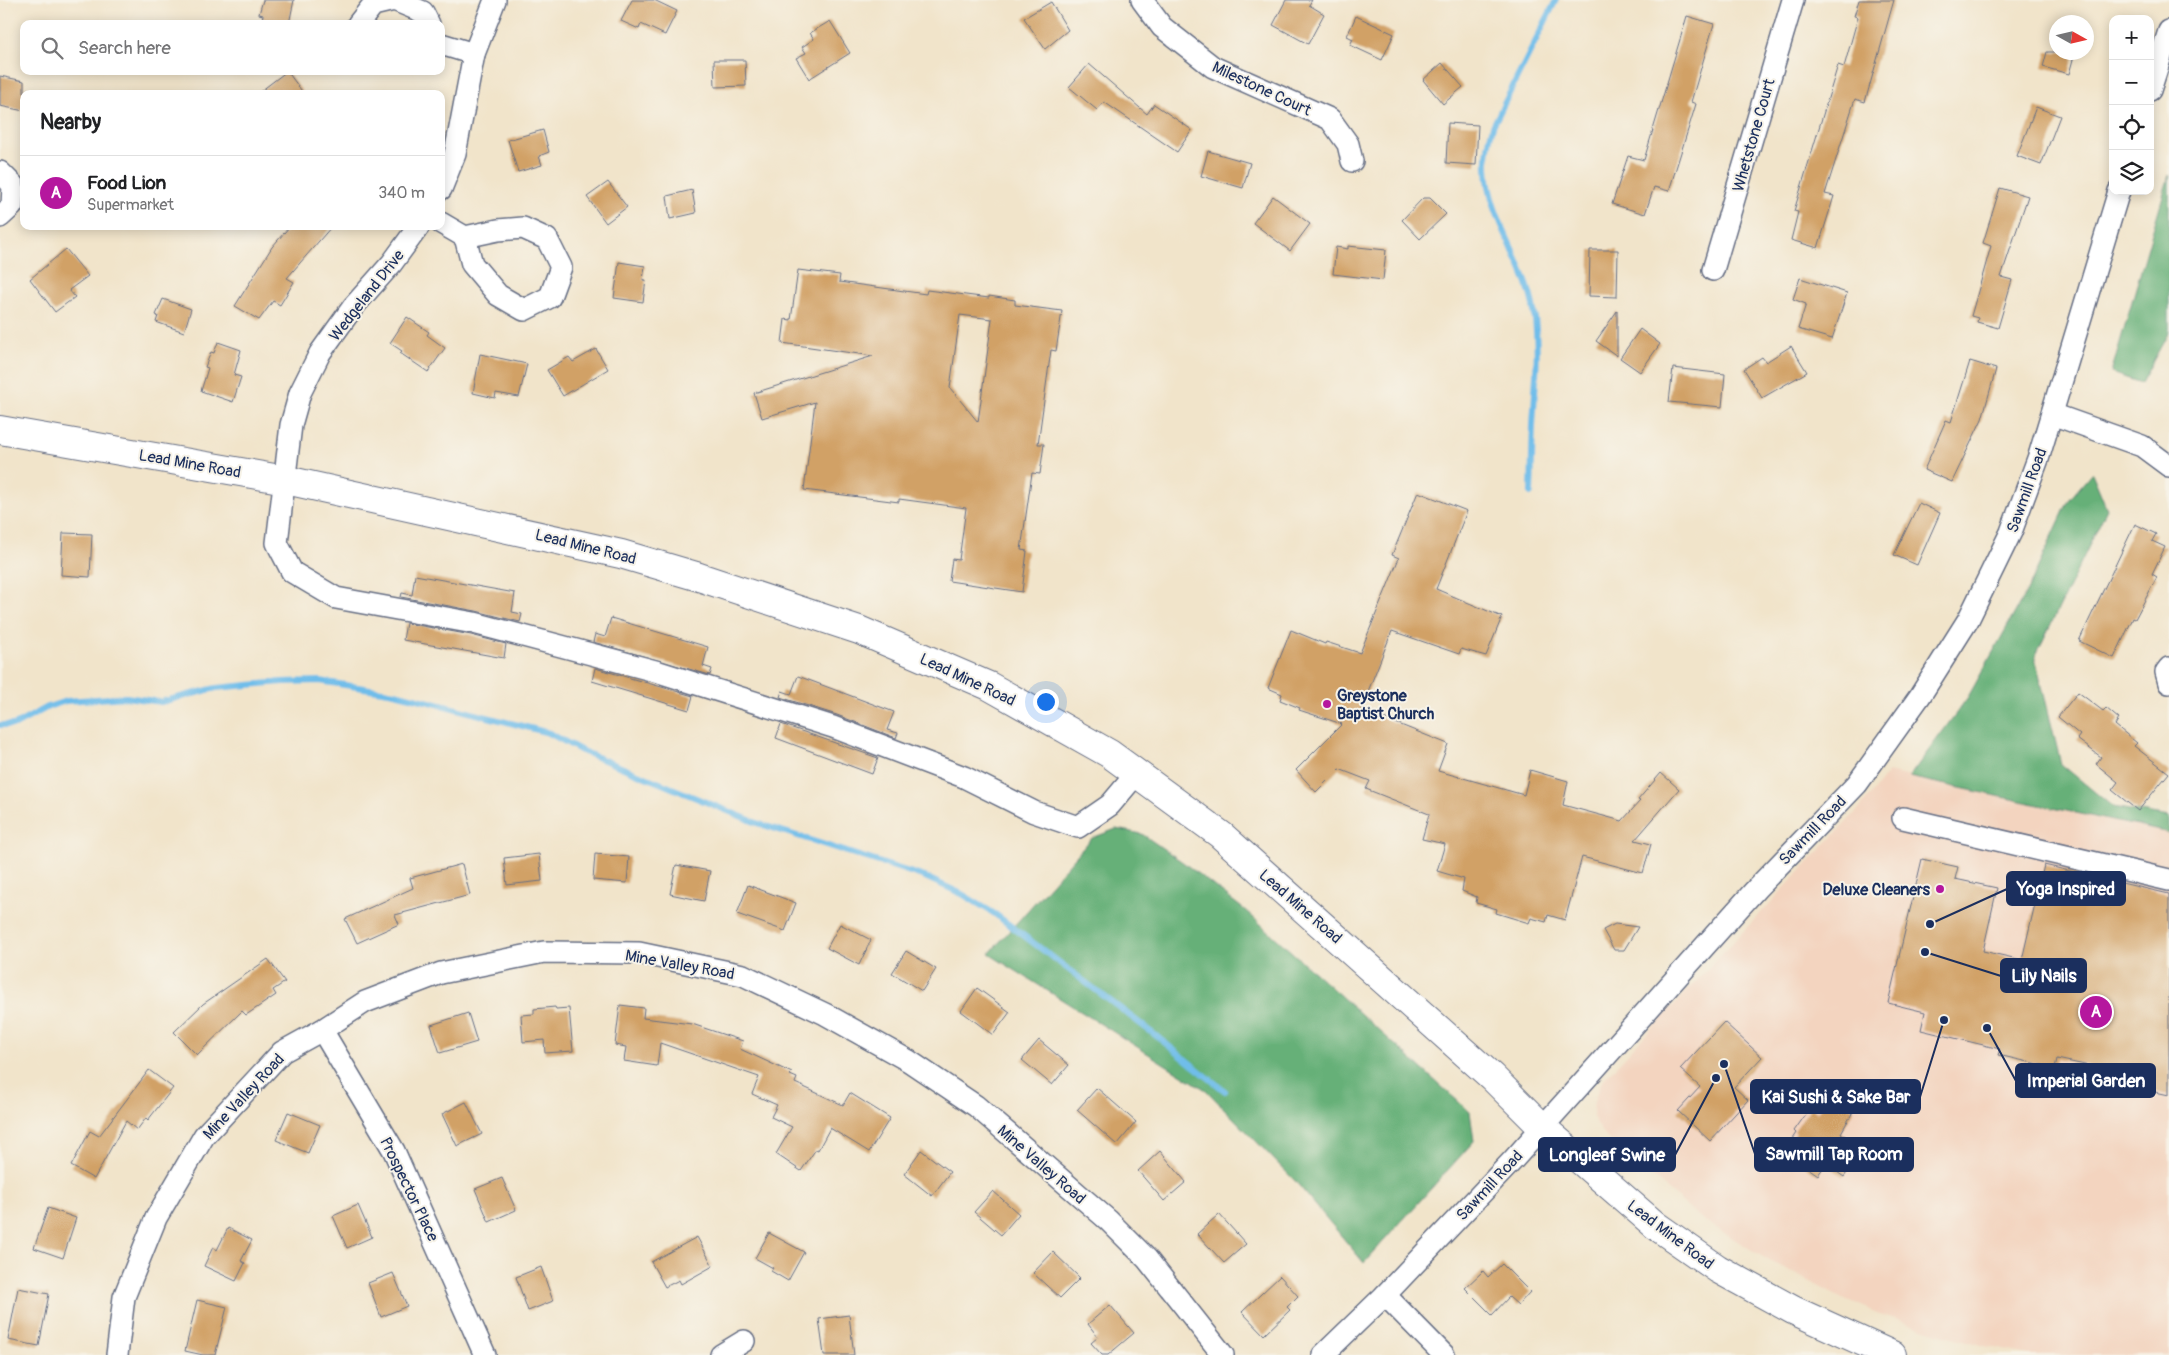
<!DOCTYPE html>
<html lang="en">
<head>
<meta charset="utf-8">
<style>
	:root { --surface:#fff; --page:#f2f2f2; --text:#202124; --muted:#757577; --line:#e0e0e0; --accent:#b5179e }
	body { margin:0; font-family:Pangolin,sans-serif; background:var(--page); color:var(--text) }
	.controls { position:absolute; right:15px; top:15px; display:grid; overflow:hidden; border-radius:10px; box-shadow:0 2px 12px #0003 }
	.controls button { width:45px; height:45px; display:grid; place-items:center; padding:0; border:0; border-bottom:1px solid var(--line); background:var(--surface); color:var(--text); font:25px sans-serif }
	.compass { position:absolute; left:2049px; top:15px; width:45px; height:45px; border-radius:50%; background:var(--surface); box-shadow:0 2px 12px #0003; rotate:98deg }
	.you { position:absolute; left:1045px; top:701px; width:18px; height:18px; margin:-12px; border:4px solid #fff; border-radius:50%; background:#1a73e8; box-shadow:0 0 0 8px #1a73e833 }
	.badge { display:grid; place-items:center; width:32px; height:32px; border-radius:50%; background:var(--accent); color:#fff; font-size:16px; font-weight:700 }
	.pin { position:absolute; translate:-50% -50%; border:2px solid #fff; box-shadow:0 1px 5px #0006 }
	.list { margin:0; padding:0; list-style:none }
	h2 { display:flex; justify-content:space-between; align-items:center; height:65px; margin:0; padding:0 20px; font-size:21px }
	h2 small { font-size:16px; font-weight:400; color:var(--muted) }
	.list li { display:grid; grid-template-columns:32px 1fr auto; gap:15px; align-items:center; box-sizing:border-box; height:75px; padding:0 20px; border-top:1px solid var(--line) }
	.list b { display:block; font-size:19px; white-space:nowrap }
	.list p { margin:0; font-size:16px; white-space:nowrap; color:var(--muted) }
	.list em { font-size:16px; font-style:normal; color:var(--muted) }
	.icon { flex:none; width:28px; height:28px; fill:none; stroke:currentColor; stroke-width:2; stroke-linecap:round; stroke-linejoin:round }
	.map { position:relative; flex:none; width:2169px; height:1355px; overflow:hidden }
	.search { position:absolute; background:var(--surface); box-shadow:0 2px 12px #0003; left:20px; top:20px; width:425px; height:55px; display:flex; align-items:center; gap:12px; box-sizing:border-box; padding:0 18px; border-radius:10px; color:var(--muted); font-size:19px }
	.panel { position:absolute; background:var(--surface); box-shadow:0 2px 12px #0003; left:20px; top:90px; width:425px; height:140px; border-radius:10px }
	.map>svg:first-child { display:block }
	.built { fill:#f3d4bf }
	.forest { fill:#66b078; stroke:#40706b }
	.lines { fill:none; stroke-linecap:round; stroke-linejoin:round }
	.stream { stroke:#70bdea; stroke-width:6 }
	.building { fill:#d1a166; fill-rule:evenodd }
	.minor-casing { stroke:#666e84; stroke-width:24 }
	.major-casing { stroke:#666e84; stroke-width:30 }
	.minor { stroke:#fff; stroke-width:21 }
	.major { stroke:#fff; stroke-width:28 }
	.poi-dot { fill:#b5179e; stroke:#f7f3e8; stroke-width:2 }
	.labels { text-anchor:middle; stroke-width:4; stroke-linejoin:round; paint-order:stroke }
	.street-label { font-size:16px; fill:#1b2f5e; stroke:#f7f3e8 }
	.poi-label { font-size:16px; font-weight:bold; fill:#1b2f5e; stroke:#f7f3e8; text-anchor:start }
	.leader { fill:none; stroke:#1b2f5e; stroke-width:2 }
	.callout-dot { fill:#1b2f5e; stroke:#f7f3e8; stroke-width:2 }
	.callout { fill:#1b2f5e; stroke:#1b2f5e; stroke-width:2 }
	.callout-label { font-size:18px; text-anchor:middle; font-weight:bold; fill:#fff }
</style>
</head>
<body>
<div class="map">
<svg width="2169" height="1355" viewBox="0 0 2169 1355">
	<rect width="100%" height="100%" fill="#f7f3e8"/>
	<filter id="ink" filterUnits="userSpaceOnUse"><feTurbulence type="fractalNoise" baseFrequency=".02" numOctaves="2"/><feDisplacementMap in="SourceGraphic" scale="10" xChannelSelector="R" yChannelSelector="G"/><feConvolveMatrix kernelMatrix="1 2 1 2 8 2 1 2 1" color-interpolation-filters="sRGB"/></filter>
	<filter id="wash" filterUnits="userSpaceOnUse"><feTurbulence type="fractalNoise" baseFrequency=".0096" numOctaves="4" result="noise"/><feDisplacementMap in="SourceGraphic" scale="20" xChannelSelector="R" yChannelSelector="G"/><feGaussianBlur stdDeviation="1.12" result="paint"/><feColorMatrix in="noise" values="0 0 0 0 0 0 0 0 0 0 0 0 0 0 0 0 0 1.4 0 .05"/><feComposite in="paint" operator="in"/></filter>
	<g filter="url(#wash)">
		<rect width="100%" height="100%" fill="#f1e4ca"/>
		<path class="built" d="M1888 772 2169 833V1355H2030L1989 1347 1941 1334 1877 1313 1835 1295 1763 1257 1702 1219 1605 1136 1593 1117 1594 1101 1602 1081 1860 808Z"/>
		<g class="forest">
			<path d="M2169 175V332L2141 383 2111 373Z"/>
			<path d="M2092 473 2107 509 2035 657 2061 764 2113 807 2169 817V833L1909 777 1968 697 2027 591 2069 500Z"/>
			<path d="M1116 829 1142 834 1184 863 1246 911 1470 1112 1474 1141 1364 1263 1296 1182 1206 1090 989 954 1092 838Z"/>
		</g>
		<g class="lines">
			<g class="stream">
				<path d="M1531 493C1532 465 1532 437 1534 409 1536 375 1539 346 1534 311 1526 261 1488 218 1487 167 1486 153 1489 140 1493 126L1556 0"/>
				<path d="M0 725H15L48 707 66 701 126 697 161 702 216 688 282 682 320 681 395 693 549 733 582 751 757 823 925 877 962 894 995 914 1150 1031 1225 1091"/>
			</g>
		</g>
		<g id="blocks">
			<g class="building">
				<path d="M263 0H294L289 24H261L263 15 259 14Z"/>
				<path d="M632 0H654L677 11 665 35 641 24 639 29 621 21Z"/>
				<path d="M1286 0H1312L1309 5 1324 14 1308 44 1273 25Z"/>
				<path d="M1859 0H1894L1865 102 1855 99 1825 194 1834 196 1818 248 1791 240 1798 212 1794 211 1838 65 1844 67 1858 17 1854 16Z"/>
				<path d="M1051 2 1068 30 1045 49 1024 18Z"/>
				<path d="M1356 16 1394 34 1382 60 1350 45 1353 39 1347 36Z"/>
				<path d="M1687 16 1714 24 1691 102 1696 104 1669 191 1654 187 1645 214 1612 204 1628 156 1644 160Z"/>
				<path d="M830 21 850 53 809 79 796 58 806 53 802 47 814 39 810 33Z"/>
				<path d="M2047 52H2075L2069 74 2043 67Z"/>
				<path d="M714 60H745L746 86 715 87Z"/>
				<path d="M1442 63 1463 87 1443 104 1423 80Z"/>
				<path d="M1089 64 1147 114 1154 104 1192 130 1177 152 1104 102 1097 110 1069 87Z"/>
				<path d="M287 71 304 94H257Z"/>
				<path d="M0 76 24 81V111L0 106Z"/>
				<path d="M2036 107 2060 116 2041 165 2017 156Z"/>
				<path d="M1448 123 1478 125 1476 165 1446 163Z"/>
				<path d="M543 130 549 152 539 156 542 165 518 172 508 140Z"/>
				<path d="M1208 151 1250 163 1243 188 1201 176Z"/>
				<path d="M608 182 627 207 606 223 587 197Z"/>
				<path d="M2000 188 2028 196 2001 277 2012 280 1998 328 1977 322 1978 318 1971 316 1991 246 1983 243Z"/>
				<path d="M692 190 696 213 670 219 667 196Z"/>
				<path d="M1273 196 1310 224 1290 251 1253 223Z"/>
				<path d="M1423 198H1430L1446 214 1420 239 1402 220Z"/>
				<path d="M290 226H332L287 278 294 282 280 305 273 301 259 320 235 306 272 247Z"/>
				<path d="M1348 246 1386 250 1383 280 1333 274 1336 247 1348 249Z"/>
				<path d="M66 249 88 276 69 290 75 297 55 312 30 279Z"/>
				<path d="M1590 250H1618L1617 297 1589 296Z"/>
				<path d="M619 262 645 266 643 280H646L643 302 614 298Z"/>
				<path d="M798 270 840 275 839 282 926 294 927 290 989 298V296L1015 300V305L1062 311 1056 351 1051 350 1038 444H1044L1040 474 1032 473 1021 550 1027 551 1022 592 949 581 952 559 959 560 966 508 899 499V502L804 490 815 402 762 418 754 393 873 356 782 343 785 319 791 320ZM960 315 992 319 978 422 950 388Z"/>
				<path d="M1800 278 1847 293 1832 339 1798 329 1806 304 1793 299Z"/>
				<path d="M163 299 191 309 184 332 156 322 158 316 156 315Z"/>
				<path d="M1617 311V356L1596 341Z"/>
				<path d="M407 317 429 332 427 335 445 348 428 372 400 353 402 351 390 343Z"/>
				<path d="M1640 329 1660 344 1640 372 1620 358Z"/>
				<path d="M218 342 241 350 234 375 241 377 233 402 201 391 208 368 205 367 211 352 214 353Z"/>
				<path d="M1791 346 1807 372 1762 398 1744 369 1762 357 1766 362Z"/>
				<path d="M596 349 608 369 563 396 547 370 569 357 573 362Z"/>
				<path d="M480 354 527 364 519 397 496 393 495 398 473 393Z"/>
				<path d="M1970 361 1996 369 1982 419 1952 482 1924 470 1946 420 1951 422Z"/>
				<path d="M1673 368 1725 374 1722 407 1669 402Z"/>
				<path d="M1418 492 1467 511 1436 589 1502 617 1486 656 1461 649 1459 654 1392 631 1361 709 1448 744 1438 771 1524 795 1530 770 1568 781 1563 805 1622 821 1640 801 1638 800 1661 773 1679 789 1635 840 1651 844 1643 873 1582 857 1565 920 1548 915 1546 922 1531 918 1529 923 1496 913 1497 909 1476 903 1477 897 1462 891 1464 879 1437 871 1445 844 1422 839 1429 814 1366 789 1370 781 1339 769 1316 792 1296 770 1342 724 1299 710 1300 708 1280 700 1282 694 1268 688 1291 630 1325 644 1326 642 1360 653 1399 558 1392 555Z"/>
				<path d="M1919 503 1940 513 1917 565 1894 555Z"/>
				<path d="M2135 524 2156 534 2152 541 2165 547 2152 574 2157 577 2135 619 2133 618 2114 658 2079 641Z"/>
				<path d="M63 533 92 534 90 577 61 575Z"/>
				<path d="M415 575 515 593 512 612 522 614 520 622 476 611 401 597 402 593 412 595Z"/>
				<path d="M611 618 708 647 703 666 712 669 710 675 593 642 595 634 605 637Z"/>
				<path d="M406 623 471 635 506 644 504 658 403 640Z"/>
				<path d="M595 668 693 696 689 710 592 681Z"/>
				<path d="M798 676 894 712 887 730 898 733 896 738 837 715 780 697 782 691 791 694Z"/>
				<path d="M2078 692 2103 711 2106 708 2119 719 2115 725 2137 743 2134 746 2169 773 2138 811 2112 790 2118 782 2096 764 2101 757 2077 739 2080 735 2058 717Z"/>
				<path d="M781 724 878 758 872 774 776 738Z"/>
				<path d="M539 854 542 881 507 885 504 858Z"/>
				<path d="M595 854 629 857 627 883 593 880Z"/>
				<path d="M1922 859 1958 867 1955 879 1997 888 1983 951 2022 960 2044 865 2169 894V1095L2105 1081 2108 1070 2057 1059 2055 1068 1998 1055 2000 1049 1921 1030 1925 1012 1888 1003Z"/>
				<path d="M462 864 470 895 395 915 399 924 357 943 345 919 413 888 410 878Z"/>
				<path d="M676 865 710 871 704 901 670 894Z"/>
				<path d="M748 885 796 903 785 931 737 914Z"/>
				<path d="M840 924 871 940 859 965 827 948Z"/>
				<path d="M1615 924 1638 927 1624 950H1614L1603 930Z"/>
				<path d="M906 951 936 969 922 991 892 973Z"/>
				<path d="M268 959 285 982 273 990 276 995 246 1015 242 1011 197 1055 174 1032 203 1004Z"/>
				<path d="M977 988 1010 1012 993 1035 961 1011Z"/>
				<path d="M620 1005 644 1008 643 1018 692 1024 743 1041 740 1049 792 1073 790 1075 797 1078 795 1083 843 1105 850 1093 890 1118 869 1152 830 1128 818 1150 816 1149 801 1171 776 1154 792 1127 771 1117 777 1105 752 1094 759 1077 660 1043 657 1066 624 1061 626 1047 615 1045Z"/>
				<path d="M555 1007 556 1009 569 1008 573 1051 545 1053 544 1040 523 1042 521 1015 534 1014V1009Z"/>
				<path d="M468 1013 477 1042 440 1053 431 1025Z"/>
				<path d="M1724 1022 1762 1057 1734 1087 1748 1100 1710 1141 1678 1111 1700 1087 1680 1069Z"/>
				<path d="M1039 1040 1069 1065 1052 1085 1022 1060Z"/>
				<path d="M149 1070 173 1088 148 1120 146 1118 137 1130 126 1121 94 1179 71 1166 90 1131 99 1136Z"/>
				<path d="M1097 1088 1136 1122 1117 1145 1077 1110Z"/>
				<path d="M1831 1094 1854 1110 1841 1133 1863 1149 1844 1177 1826 1164 1818 1175 1784 1151 1796 1133 1794 1131 1811 1107 1818 1113Z"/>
				<path d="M466 1102 482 1134 457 1146 442 1114Z"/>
				<path d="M288 1112 320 1125 308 1153 276 1140Z"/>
				<path d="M921 1150 950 1172 932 1196 904 1174Z"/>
				<path d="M1160 1151 1186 1182 1164 1201 1138 1171Z"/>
				<path d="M502 1178 516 1210 489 1222 475 1189Z"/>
				<path d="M993 1191 1019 1214 1001 1235 974 1212Z"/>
				<path d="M358 1205 372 1237 347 1248 333 1216Z"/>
				<path d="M48 1208 76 1218 63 1258 34 1248Z"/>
				<path d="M1219 1214 1246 1244 1224 1263 1197 1234Z"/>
				<path d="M228 1228 252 1240 241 1261 245 1263 236 1281 204 1266 213 1247 217 1250Z"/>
				<path d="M769 1233 804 1252 788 1281 771 1271 773 1268 755 1258Z"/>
				<path d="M697 1237 713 1266 681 1284 679 1280 665 1287 651 1262Z"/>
				<path d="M1053 1252 1080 1278 1060 1298 1033 1273Z"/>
				<path d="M1502 1264 1530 1292 1518 1305 1509 1297 1492 1315 1465 1288 1483 1271 1488 1277Z"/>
				<path d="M541 1267 553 1301 528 1311 516 1277Z"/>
				<path d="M393 1273 407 1306 381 1317 368 1283Z"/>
				<path d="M1280 1276 1298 1296 1287 1307 1290 1310 1264 1335 1242 1312Z"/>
				<path d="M18 1288 49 1294 39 1346 8 1340Z"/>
				<path d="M197 1300 227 1307 215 1355H203L185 1351Z"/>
				<path d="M1110 1305 1134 1333 1108 1355H1102L1091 1343 1098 1337 1088 1324Z"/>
				<path d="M849 1315 854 1355H824L819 1319Z"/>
			</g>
		</g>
	</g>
	<g filter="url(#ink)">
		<use href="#blocks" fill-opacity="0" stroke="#666e84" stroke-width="1"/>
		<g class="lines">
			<defs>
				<g id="minor">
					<path d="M1142 0 1162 27 1213 67 1330 119 1348 144 1352 161"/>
					<path d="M358 24 373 5 394 0 423 12 429 24"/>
					<path d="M441 44 474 54"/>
					<path d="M2150 90 2169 31"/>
					<path d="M0 172 13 185 12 206 0 217"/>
					<path d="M441 189 455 154 474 54 495 0"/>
					<path d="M441 223 465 237 498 230 523 228 547 239 561 267 550 297 524 310 498 295 472 264 465 237"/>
					<path d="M419 226 392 263 353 307 320 353 300 393 291 425 277 543 292 572 336 598 474 623 659 672 833 727 964 777 1034 812 1078 827 1110 805 1137 773"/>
					<path d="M1713 270 1793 0"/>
					<path d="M2052 414 2142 446 2169 466"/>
					<path d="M2169 668 2166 672 2169 683"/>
					<path d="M1903 818 2169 880"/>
					<path d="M322 1030 394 1151 485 1355"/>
					<path d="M1385 1295 1444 1355"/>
					<path d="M117 1355 124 1297 156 1218 204 1136 282 1052 322 1030 365 1002 441 973 544 952 639 953 743 975 825 1014 909 1061 976 1106 1108 1220 1147 1259 1223 1355"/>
					<path d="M721 1355 744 1341"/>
					<path d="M1323 1355 1385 1295 1513 1160 1756 889 1857 784 1920 696 1968 620 2011 532 2039 456 2119 191"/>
				</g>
				<path id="major" d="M0 430 286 480 621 554 699 577 859 630 989 686 1110 754 1221 835 1492 1077 1542 1127 1655 1225 1718 1269 1793 1310 1892 1355"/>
			</defs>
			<use href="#minor" class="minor-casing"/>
			<use href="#major" class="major-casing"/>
			<use href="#minor" class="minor"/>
			<use href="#major" class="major"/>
		</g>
	</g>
	<g class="poi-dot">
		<circle cx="1327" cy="704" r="5"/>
		<circle cx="1940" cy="889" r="5"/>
	</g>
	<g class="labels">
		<g class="street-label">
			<text transform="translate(1262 88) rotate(25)" y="6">Milestone Court</text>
			<text transform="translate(1753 135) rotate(-74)" y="6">Whetstone Court</text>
			<text transform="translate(366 295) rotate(-52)" y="6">Wedgeland Drive</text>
			<text transform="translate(190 463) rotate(10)" y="6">Lead Mine Road</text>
			<text transform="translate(2026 490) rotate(-70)" y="6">Sawmill Road</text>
			<text transform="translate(586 546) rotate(14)" y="6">Lead Mine Road</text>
			<text transform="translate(968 679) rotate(25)" y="6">Lead Mine Road</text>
			<text transform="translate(1812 830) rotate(-46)" y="6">Sawmill Road</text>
			<text transform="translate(1301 906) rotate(41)" y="6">Lead Mine Road</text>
			<text transform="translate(680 964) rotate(10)" y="6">Mine Valley Road</text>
			<text transform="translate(243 1096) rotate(-47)" y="6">Mine Valley Road</text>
			<text transform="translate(1042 1164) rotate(41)" y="6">Mine Valley Road</text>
			<text transform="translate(1489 1185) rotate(-47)" y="6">Sawmill Road</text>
			<text transform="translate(410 1189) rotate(64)" y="6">Prospector Place</text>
			<text transform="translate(1671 1234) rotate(37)" y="6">Lead Mine Road</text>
		</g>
		<g class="poi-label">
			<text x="1337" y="701">Greystone<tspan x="1337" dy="18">Baptist Church</tspan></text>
			<text x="1930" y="895" text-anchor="end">Deluxe Cleaners</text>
		</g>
	</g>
	<path class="leader" d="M1930 924L2007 889M1925 952L2001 976M1987 1028L2016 1081M1944 1020L1920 1097M1724 1064L1755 1154M1716 1078L1675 1155"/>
	<g class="callout-dot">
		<circle cx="1930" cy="924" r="5"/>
		<circle cx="1925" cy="952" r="5"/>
		<circle cx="1987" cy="1028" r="5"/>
		<circle cx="1944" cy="1020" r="5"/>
		<circle cx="1724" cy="1064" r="5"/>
		<circle cx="1716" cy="1078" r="5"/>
	</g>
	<g class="callout">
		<rect x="2007" y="872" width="118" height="33" rx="5"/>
		<rect x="2001" y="959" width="85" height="33" rx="5"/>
		<rect x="2016" y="1064" width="139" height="33" rx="5"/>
		<rect x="1751" y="1080" width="169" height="33" rx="5"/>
		<rect x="1755" y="1138" width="158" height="33" rx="5"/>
		<rect x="1539" y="1138" width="136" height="33" rx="5"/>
	</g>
	<g class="callout-label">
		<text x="2066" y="895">Yoga Inspired</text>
		<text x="2044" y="982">Lily Nails</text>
		<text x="2086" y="1087">Imperial Garden</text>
		<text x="1836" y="1103">Kai Sushi &amp; Sake Bar</text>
		<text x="1834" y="1160">Sawmill Tap Room</text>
		<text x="1607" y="1161">Longleaf Swine</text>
	</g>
</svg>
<div class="controls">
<button>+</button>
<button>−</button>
<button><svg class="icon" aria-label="locate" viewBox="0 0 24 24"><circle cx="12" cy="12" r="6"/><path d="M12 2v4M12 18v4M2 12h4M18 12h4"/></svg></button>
<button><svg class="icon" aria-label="layers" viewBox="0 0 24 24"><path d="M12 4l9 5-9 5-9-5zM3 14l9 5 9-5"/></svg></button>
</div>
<svg class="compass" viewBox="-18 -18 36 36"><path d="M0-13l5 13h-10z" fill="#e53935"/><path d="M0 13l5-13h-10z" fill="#757577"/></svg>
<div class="you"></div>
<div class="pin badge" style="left:2096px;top:1012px">A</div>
<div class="search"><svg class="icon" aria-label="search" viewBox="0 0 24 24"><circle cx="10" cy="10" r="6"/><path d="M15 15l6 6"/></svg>Search here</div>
<section class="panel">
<h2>Nearby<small></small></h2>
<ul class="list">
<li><span class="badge">A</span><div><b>Food Lion</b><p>Supermarket</p></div><em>340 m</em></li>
</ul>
</section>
</div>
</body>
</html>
